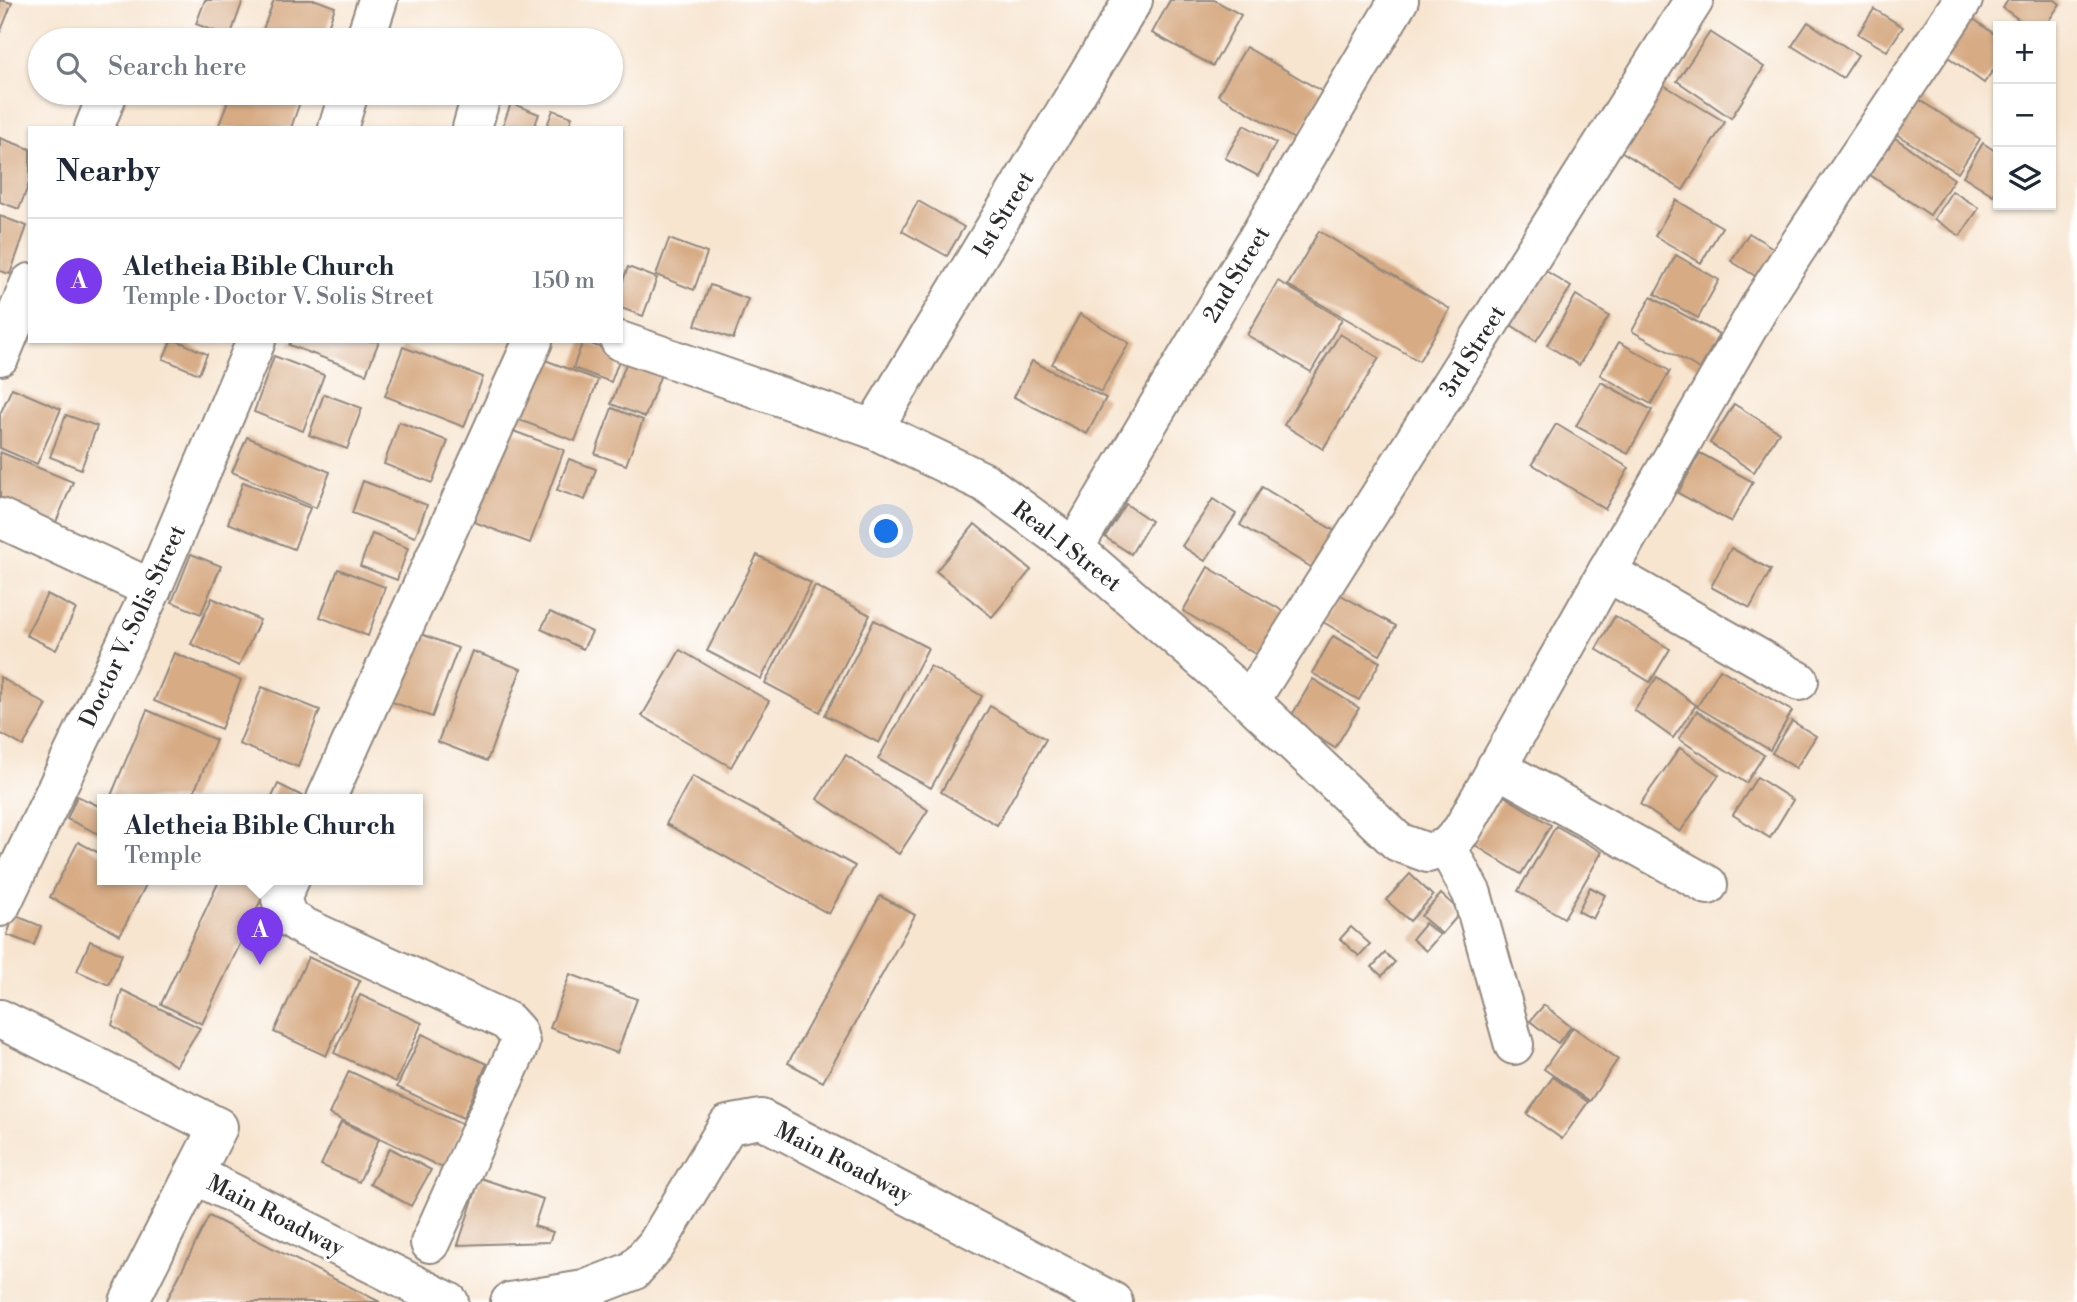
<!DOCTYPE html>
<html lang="en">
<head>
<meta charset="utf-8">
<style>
	:root { --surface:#fff; --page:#f6f6f7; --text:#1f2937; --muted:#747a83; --line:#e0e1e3; --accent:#7c3aed }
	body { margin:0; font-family:"Libre Bodoni",serif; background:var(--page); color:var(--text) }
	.controls { position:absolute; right:21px; top:21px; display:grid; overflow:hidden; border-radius:0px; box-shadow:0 2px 5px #0004 }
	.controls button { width:63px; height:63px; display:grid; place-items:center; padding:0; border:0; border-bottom:2px solid var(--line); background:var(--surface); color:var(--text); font:35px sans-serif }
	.you { position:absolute; left:887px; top:532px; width:24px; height:24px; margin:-18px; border:5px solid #fff; border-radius:50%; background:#1a73e8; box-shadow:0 0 0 10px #1a73e833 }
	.badge { display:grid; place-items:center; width:46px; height:46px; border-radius:50%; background:var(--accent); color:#fff; font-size:23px; font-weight:700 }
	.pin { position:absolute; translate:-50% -58px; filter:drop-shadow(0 2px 4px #0008) }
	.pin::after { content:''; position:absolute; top:37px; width:24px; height:21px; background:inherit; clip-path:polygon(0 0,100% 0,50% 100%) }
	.popup { position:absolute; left:97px; top:794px; width:326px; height:91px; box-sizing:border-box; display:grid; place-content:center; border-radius:0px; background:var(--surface); filter:drop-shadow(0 2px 5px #0005); font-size:23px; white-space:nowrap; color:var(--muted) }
	.popup b { font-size:26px; color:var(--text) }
	.popup::after { content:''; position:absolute; left:50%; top:100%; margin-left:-14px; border:14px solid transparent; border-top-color:var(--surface) }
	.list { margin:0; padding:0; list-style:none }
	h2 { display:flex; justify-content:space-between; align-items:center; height:91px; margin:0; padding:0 28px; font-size:30px }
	h2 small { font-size:23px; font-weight:400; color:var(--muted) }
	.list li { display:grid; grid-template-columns:46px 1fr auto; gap:21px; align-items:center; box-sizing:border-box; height:126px; padding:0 28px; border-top:2px solid var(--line) }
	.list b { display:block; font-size:26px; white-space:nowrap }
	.list p { margin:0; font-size:23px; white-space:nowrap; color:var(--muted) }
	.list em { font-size:23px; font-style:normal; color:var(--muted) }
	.icon { flex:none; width:38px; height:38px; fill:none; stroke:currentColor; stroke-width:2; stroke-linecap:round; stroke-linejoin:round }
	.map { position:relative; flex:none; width:2077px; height:1302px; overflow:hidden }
	.search { position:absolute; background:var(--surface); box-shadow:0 2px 5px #0004; left:28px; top:28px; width:595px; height:77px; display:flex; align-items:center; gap:18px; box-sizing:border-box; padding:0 24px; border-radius:38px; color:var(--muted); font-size:26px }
	.panel { position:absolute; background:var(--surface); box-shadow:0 2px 5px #0004; left:28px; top:126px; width:595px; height:217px; border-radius:0px }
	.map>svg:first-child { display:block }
	.building { fill:#d7ab84 }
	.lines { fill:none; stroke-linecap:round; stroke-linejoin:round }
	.minor-casing { stroke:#91887e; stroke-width:42 }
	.minor { stroke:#fff; stroke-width:38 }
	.labels { text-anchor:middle; stroke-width:6; stroke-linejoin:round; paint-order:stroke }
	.street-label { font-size:23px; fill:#2b2b2b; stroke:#fff }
</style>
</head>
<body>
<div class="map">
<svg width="2077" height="1302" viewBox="0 0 2077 1302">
	<rect width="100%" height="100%" fill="#fff"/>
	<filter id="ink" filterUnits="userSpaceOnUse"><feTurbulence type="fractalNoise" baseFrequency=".0143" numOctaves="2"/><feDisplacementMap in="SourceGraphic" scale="14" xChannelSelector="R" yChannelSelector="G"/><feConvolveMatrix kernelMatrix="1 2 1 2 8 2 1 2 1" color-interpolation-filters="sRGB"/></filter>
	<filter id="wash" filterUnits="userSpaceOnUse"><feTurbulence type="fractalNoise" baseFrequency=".00686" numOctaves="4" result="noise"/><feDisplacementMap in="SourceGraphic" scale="28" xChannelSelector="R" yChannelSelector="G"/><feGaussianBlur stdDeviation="1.57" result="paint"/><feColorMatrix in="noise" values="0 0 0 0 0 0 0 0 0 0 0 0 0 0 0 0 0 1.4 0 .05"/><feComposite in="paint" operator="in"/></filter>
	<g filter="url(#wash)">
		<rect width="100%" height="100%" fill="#f7e5d0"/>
		<g id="blocks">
			<g class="building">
				<path d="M0 0 12 3 0 33Z"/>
				<path d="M205 0H243L230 37 196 24Z"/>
				<path d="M274 0H316L335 7 323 40H259Z"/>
				<path d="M1170 0H1214L1241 15 1213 66 1152 33Z"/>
				<path d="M2008 0H2055L2060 4 2045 26H2028L2003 8Z"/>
				<path d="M1874 9 1903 27 1887 51 1858 34Z"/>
				<path d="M1971 17 1998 37V63L1984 83 1944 54Z"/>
				<path d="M1808 22 1858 55 1843 78 1792 46Z"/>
				<path d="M1710 32 1764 67 1731 118 1677 81Z"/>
				<path d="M1246 47 1323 92 1296 140 1218 95Z"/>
				<path d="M1649 76 1725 122 1683 190 1608 143Z"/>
				<path d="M231 93H303L291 128H218Z"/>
				<path d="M1918 99 1980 139 1958 173 1896 134Z"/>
				<path d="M511 103 539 114 534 128H502Z"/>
				<path d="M553 110 572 117 568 128H546Z"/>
				<path d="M1244 125 1276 143 1258 176 1225 158Z"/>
				<path d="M0 138 30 149V181L19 209 0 202Z"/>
				<path d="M1895 138 1954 179 1930 215 1870 175Z"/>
				<path d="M1983 143 1998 153V188L1993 195 1963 176Z"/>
				<path d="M1952 191 1979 208 1960 236 1934 219Z"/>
				<path d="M1676 200 1722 227 1701 263 1655 236Z"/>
				<path d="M918 201 964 227 947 256 902 231Z"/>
				<path d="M0 216 27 226 10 274 0 271Z"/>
				<path d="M1319 231 1450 309 1419 361 1288 285Z"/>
				<path d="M1749 233 1778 251 1760 279 1731 261Z"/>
				<path d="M669 239 707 253 694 290 656 275Z"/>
				<path d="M1676 255 1719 280 1698 318 1655 294Z"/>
				<path d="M1532 262 1571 287 1536 341 1497 316Z"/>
				<path d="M628 267 657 278 643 316 621 308V286Z"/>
				<path d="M1278 281 1342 319 1311 372 1247 335Z"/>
				<path d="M710 285 748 299 733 339 695 325Z"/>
				<path d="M1576 295 1609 316 1579 365 1547 345Z"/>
				<path d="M1651 297 1719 334 1700 369 1632 331Z"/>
				<path d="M1080 314 1129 343 1101 392 1052 364Z"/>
				<path d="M1340 334 1379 358 1323 449 1284 425Z"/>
				<path d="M171 341H178L207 354 199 374 163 359Z"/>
				<path d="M291 341H379L366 374 289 345Z"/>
				<path d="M583 341 621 355 611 382 573 368Z"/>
				<path d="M1619 342 1670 371 1651 404 1600 375Z"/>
				<path d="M403 347 483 377 464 427 385 396Z"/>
				<path d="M274 356 324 375 303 431 254 412Z"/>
				<path d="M537 357 598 380 575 441 514 418Z"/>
				<path d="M627 361 661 374 645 417 611 404Z"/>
				<path d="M1032 361 1106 398 1087 434 1014 397Z"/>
				<path d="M1601 382 1652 410 1628 454 1576 426Z"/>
				<path d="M12 388 61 409 37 464 0 448V414Z"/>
				<path d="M324 394 362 408 347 449 309 435Z"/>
				<path d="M1734 404 1779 432 1754 472 1710 443Z"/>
				<path d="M612 408 643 420 626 465 595 454Z"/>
				<path d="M66 415 97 426 81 469 50 457Z"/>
				<path d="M399 422 448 441 432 483 384 464Z"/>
				<path d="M1556 424 1629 468 1605 509 1532 464Z"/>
				<path d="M508 429 564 450 530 543 474 522Z"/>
				<path d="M247 437 330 472 316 508 232 472Z"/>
				<path d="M0 452 73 482 51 534 0 512Z"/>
				<path d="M1700 453 1753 482 1731 522 1678 493Z"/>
				<path d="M569 459 596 469 585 500 557 490Z"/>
				<path d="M363 481 427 505 415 537 352 513Z"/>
				<path d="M243 482 310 508 294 549 228 523Z"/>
				<path d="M1262 487 1338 533 1316 570 1240 525Z"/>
				<path d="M1213 499 1236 514 1205 561 1182 546Z"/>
				<path d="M1126 504 1151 521 1131 554 1105 537Z"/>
				<path d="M975 524 1031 570 992 617 936 571Z"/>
				<path d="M372 534 408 548 397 580 360 566Z"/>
				<path d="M1731 548 1771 570 1750 608 1711 587Z"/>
				<path d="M191 554 221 566 201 614 172 602Z"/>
				<path d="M757 555 811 583 761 679 707 651Z"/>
				<path d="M1208 567 1288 614 1262 658 1183 611Z"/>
				<path d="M338 569 385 587 368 636 320 617Z"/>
				<path d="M815 586 870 615 820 712 765 683Z"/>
				<path d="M47 594 76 609 56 650 26 635Z"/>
				<path d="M1339 594 1396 626 1380 655 1323 622Z"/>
				<path d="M212 598 260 620 239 666 191 644Z"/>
				<path d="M550 612 592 632 583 649 541 629Z"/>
				<path d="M1615 616 1670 649 1650 682 1596 649Z"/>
				<path d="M874 620 928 648 879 743 825 715Z"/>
				<path d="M413 631 458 648 432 717 387 700Z"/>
				<path d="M1333 636 1380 662 1359 700 1312 673Z"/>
				<path d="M680 650 769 701 731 767 642 716Z"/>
				<path d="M472 651 521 669 487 761 438 742Z"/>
				<path d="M174 653 241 680 221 729 154 701Z"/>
				<path d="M930 666 982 696 931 788 878 759Z"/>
				<path d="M1720 669 1792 711 1770 750 1697 707Z"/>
				<path d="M0 677 47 705 23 746 0 733Z"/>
				<path d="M1657 677 1696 705 1673 738 1634 710Z"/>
				<path d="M1313 679 1359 708 1335 748 1289 720Z"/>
				<path d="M262 687 320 710 298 767 239 744Z"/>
				<path d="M990 706 1046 739 997 825 941 792Z"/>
				<path d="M147 710 216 740 191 799 110 798Z"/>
				<path d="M1697 711 1764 755 1746 783 1679 739Z"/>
				<path d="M1792 721 1816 736 1796 768 1772 753Z"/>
				<path d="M1680 748 1719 775 1680 832 1640 804Z"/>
				<path d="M846 755 928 810 899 854 817 799Z"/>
				<path d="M692 776 855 866 829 914 666 824Z"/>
				<path d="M1757 777 1793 800 1770 838 1733 815Z"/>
				<path d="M278 784 308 799H271Z"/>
				<path d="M77 796 103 808V836L67 819Z"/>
				<path d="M1504 796 1551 825 1521 874 1475 845Z"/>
				<path d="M1556 826 1602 852 1564 918 1518 891Z"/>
				<path d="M78 842 103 855V879H149L120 935 50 897Z"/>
				<path d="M1410 874 1433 896 1410 921 1386 900Z"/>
				<path d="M220 879H271L202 1024 161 1004Z"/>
				<path d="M1590 887 1605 895 1593 919 1578 911Z"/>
				<path d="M1441 894 1461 912 1442 934 1421 916Z"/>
				<path d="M880 896 915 915 823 1082 788 1063Z"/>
				<path d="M14 915 41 926 34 945 7 935Z"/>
				<path d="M1425 923 1440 935 1426 951 1412 939Z"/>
				<path d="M1351 927 1370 944 1359 956 1340 939Z"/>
				<path d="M90 941 122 954 109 985 77 971Z"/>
				<path d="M1385 953 1395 962 1382 976 1372 967Z"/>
				<path d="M308 957 360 981 326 1056 274 1032Z"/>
				<path d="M570 974 637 999 617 1053 550 1028Z"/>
				<path d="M122 990 200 1028 176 1066 112 1025Z"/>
				<path d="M360 995 422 1023 396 1082 334 1053Z"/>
				<path d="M1544 1005 1571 1027 1558 1043 1530 1021Z"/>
				<path d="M1573 1027 1618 1059 1590 1101 1544 1069Z"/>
				<path d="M422 1034 487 1064 463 1118 397 1087Z"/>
				<path d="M349 1071 463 1125 443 1168 329 1114Z"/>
				<path d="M1553 1077 1588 1102 1562 1139 1527 1114Z"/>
				<path d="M341 1122 379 1139 359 1182 321 1165Z"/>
				<path d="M390 1148 431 1170 411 1206 370 1184Z"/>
				<path d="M480 1178 543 1199 534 1226 553 1232 549 1242 458 1245Z"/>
				<path d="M209 1216 380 1302H166Z"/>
			</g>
		</g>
	</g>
	<g filter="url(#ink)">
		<use href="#blocks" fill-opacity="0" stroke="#91887e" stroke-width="2"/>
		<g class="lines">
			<defs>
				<g id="minor">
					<path d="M365 40 378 0"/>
					<path d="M94 128 108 93"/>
					<path d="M338 128 349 93"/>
					<path d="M472 128 482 93"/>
					<path d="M620 341 873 429 984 482 1074 548 1250 701 1398 842 1428 853 1447 847"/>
					<path d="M0 356 30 283"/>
					<path d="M873 429 1133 0"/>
					<path d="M0 518 152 589"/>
					<path d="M1074 548 1399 0"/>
					<path d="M1607 572 1799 681"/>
					<path d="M1250 701 1694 0"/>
					<path d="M1496 767 1708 885"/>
					<path d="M326 799 533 341"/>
					<path d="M1447 847 1462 830 1607 572 1763 301 1795 251 1963 0"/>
					<path d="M1447 847 1472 894 1514 1045"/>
					<path d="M290 879 281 899 288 917 304 927 507 1021 517 1032 520 1043 430 1243"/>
					<path d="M0 907 152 589 256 341"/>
					<path d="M0 1019 218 1127 194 1174"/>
					<path d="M129 1302 194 1174 449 1302"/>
					<path d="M510 1302 584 1290 633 1271 656 1245 728 1125 761 1119 1113 1302"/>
				</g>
			</defs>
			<use href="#minor" class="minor-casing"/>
			<use href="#minor" class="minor"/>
		</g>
	</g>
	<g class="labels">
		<g class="street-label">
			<text transform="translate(1003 214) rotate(-59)" y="8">1st Street</text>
			<text transform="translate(1236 274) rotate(-59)" y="8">2nd Street</text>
			<text transform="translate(1472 351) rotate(-58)" y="8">3rd Street</text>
			<text transform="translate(1067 546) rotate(38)" y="8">Real-I Street</text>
			<text transform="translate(132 626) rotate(-65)" y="8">Doctor V. Solis Street</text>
			<text transform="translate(844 1162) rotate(27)" y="8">Main Roadway</text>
			<text transform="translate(276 1215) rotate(27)" y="8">Main Roadway</text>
		</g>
	</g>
</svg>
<div class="controls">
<button>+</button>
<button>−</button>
<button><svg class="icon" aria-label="layers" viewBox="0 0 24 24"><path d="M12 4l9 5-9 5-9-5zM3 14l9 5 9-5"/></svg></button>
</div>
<div class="you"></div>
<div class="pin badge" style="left:260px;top:965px">A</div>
<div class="popup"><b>Aletheia Bible Church</b>Temple</div>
<div class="search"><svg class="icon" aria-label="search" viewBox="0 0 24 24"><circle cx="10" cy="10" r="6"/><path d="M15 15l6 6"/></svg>Search here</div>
<section class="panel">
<h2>Nearby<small></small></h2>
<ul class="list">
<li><span class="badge">A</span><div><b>Aletheia Bible Church</b><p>Temple · Doctor V. Solis Street</p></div><em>150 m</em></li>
</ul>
</section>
</div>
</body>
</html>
